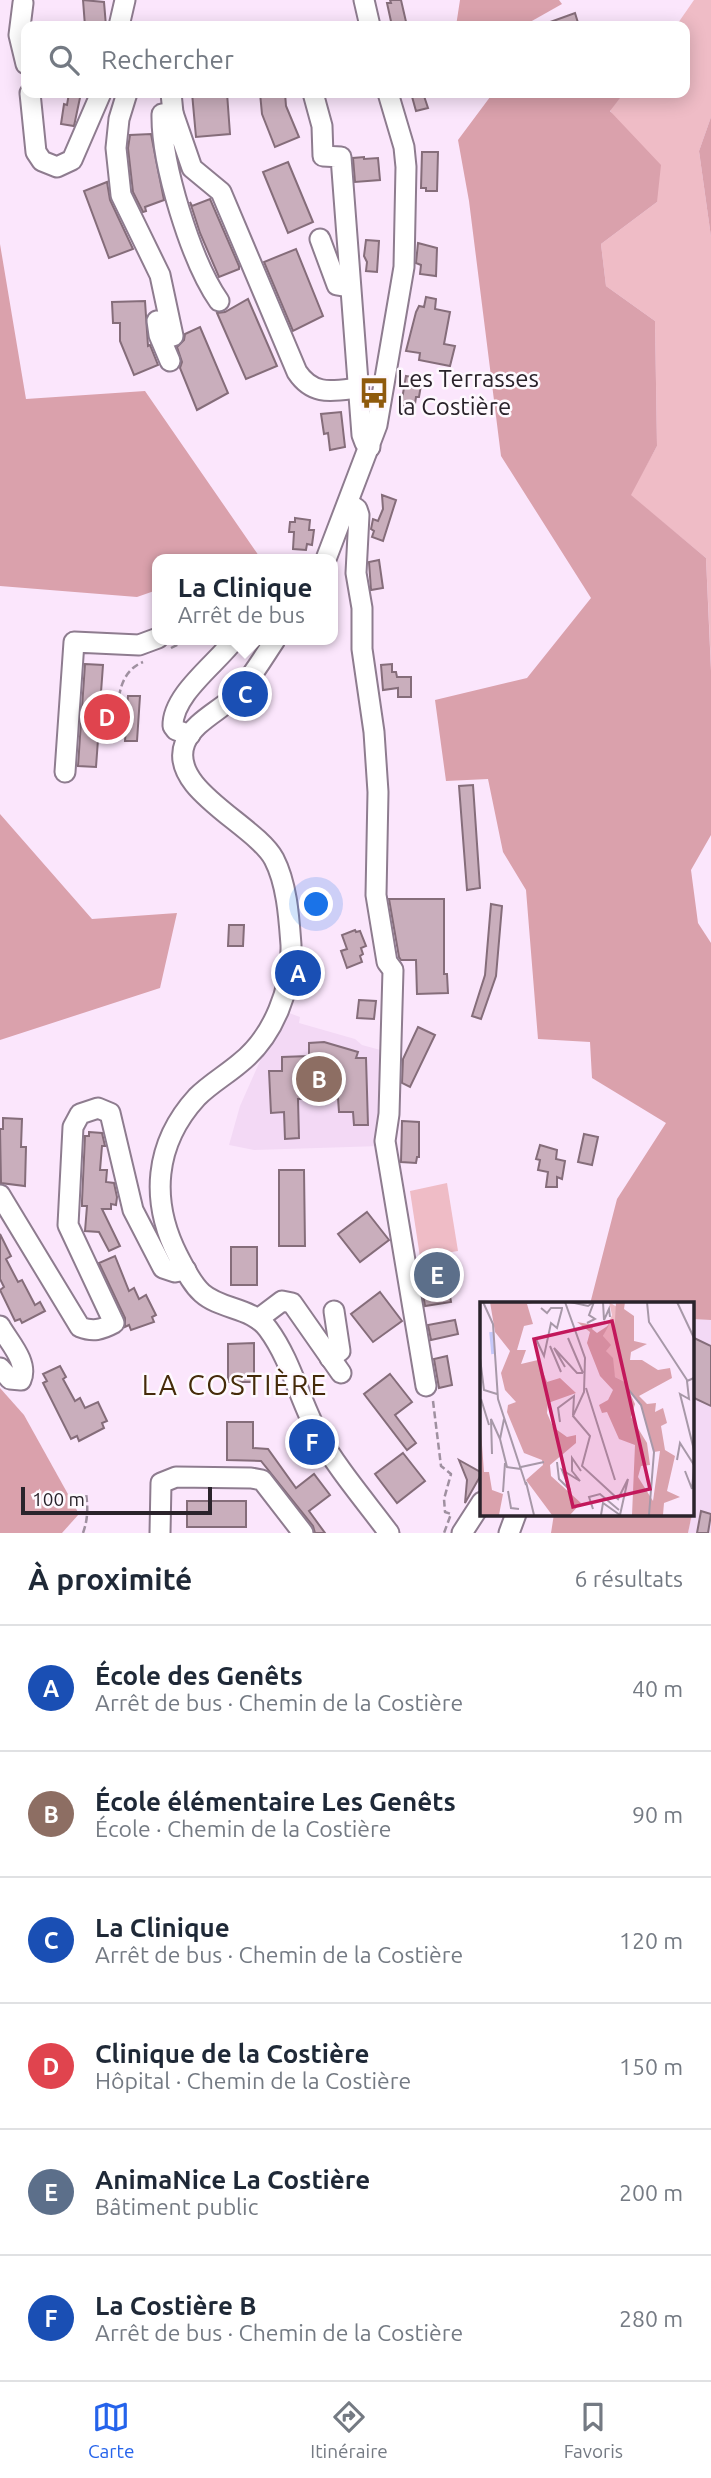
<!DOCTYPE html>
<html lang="fr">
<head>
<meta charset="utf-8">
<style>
	:root { --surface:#fff; --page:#f2f2f3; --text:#1f2937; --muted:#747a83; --line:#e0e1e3; --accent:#2563eb }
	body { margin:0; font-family:Ubuntu,sans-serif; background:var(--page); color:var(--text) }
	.scale { position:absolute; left:21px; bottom:18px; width:191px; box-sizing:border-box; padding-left:7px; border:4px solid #2a232b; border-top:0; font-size:19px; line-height:24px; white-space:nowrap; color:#2a232b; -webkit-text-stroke:5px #fef9fe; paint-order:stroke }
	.you { position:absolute; left:317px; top:905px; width:24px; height:24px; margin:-18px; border:5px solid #fff; border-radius:50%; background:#1a73e8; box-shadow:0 0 0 10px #1a73e833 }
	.badge { display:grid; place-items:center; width:46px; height:46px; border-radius:50%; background:var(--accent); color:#fff; font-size:23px; font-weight:700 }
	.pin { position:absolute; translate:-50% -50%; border:4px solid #fff; box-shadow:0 2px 7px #0006 }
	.popup { position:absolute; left:152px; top:554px; width:186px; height:91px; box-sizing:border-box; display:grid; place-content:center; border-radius:14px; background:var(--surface); filter:drop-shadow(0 2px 5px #0005); font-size:23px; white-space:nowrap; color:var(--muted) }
	.popup b { font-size:26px; color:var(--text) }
	.popup::after { content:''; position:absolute; left:50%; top:100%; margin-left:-14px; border:14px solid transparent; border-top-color:var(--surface) }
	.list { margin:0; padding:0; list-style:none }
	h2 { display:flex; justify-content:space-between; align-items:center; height:91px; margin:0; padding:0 28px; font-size:30px }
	h2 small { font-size:23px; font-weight:400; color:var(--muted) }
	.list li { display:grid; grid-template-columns:46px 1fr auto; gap:21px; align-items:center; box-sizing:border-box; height:126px; padding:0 28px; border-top:2px solid var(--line) }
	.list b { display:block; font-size:26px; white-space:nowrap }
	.list p { margin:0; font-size:23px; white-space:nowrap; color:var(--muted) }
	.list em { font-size:23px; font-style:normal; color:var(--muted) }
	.icon { flex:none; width:38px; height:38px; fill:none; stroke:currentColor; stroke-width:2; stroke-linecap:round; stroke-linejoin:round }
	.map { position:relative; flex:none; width:711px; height:1533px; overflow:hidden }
	.search { position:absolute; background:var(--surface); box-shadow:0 4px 18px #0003; left:21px; right:21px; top:21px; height:77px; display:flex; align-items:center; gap:18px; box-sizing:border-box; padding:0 24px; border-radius:14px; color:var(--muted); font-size:26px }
	.sheet { height:847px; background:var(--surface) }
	nav { display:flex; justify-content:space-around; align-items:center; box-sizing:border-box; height:98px; border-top:2px solid var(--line); background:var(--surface); font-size:19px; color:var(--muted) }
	nav a { display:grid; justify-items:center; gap:4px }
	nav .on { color:var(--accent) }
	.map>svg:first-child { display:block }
	.built { fill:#f3d9f5 }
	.green { fill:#efbcc6 }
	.forest { fill:#daa1ac }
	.building { fill:#c9aebc; stroke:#856d7a; stroke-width:2 }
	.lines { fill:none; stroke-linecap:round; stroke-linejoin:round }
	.minor-casing { stroke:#8e7c8f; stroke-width:23 }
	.path { stroke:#9f90a0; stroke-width:2.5; stroke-dasharray:7 3.5; stroke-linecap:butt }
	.minor { stroke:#fff; stroke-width:19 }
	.labels { text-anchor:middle; stroke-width:5; stroke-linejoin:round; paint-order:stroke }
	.poi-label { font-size:24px; fill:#2a232b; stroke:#fef9fe; text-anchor:start }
	.quarter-label { font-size:28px; letter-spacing:2px; fill:#452b0a; stroke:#fef9fe }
	.inset-river { fill:none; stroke:#c5c7f9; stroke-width:3.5 }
	.inset-road { fill:none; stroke:#a798a8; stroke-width:2 }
	.view { fill:#c2185b; fill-opacity:0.15; stroke:#c2185b; stroke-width:3.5 }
	.inset-edge { fill:none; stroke:#2a232b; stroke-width:3.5 }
</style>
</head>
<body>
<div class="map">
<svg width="711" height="1533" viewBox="0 0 711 1533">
	<rect width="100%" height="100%" fill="#fbe6fc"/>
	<g class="built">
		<path d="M289 1013 300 1017 299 1023 355 1039 362 1045 388 1052 384 1107 378 1112 383 1127 381 1146 254 1150 229 1145 240 1106 264 1052Z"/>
		<path d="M692 1319 711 1320V1533H688L692 1514Z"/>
	</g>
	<g class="green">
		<path d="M694 0H711V117L699 151 711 237V666L706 558 630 495 657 446 655 321 606 286 601 244 657 202 610 110 624 93H685V26H676Z"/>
		<path d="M447 1183 458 1251 420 1257 410 1191Z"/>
	</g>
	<g class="forest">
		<path d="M460 0H559L562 4 523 26H456Z"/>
		<path d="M493 93H624L610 111 661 165 657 202 601 244 606 286 655 321 657 446 631 495 706 558 711 671V835L691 870 698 923 711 943V1320L692 1319V1304H590L617 1199 666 1123 592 1078 590 1042 538 1039 526 890 503 852 488 779 446 781 435 700 527 678 591 598 501 456 469 201 458 140Z"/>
		<path d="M711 117V237L699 151Z"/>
		<path d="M0 244 26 399 145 391 259 556 248 559H158L157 590 137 597 0 586Z"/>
		<path d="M0 814 92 919 177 913 160 988 0 1040Z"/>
		<path d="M0 1388 24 1415 79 1514 62 1533H0Z"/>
		<path d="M554 1514H692L688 1533H551Z"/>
	</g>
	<g class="building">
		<path d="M83 0 104 2 106 26H85Z"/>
		<path d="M390 0H401L407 26H392L387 3H391Z"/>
		<path d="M575 13 579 26H543L542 25Z"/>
		<path d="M69 93H81L74 126 61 124 64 104 67 105Z"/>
		<path d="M192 93H227L230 134 196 137Z"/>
		<path d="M260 93H285L286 106 299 137 275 147 262 114Z"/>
		<path d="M411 93H423L428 108 416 111Z"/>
		<path d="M151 134 164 200 145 207 146 211 143 212 133 192 128 148 130 135Z"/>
		<path d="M422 152H438L437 191H426V188H421Z"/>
		<path d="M364 157V159L378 158 380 180 355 182 353 158Z"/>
		<path d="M288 162 313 222 288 233 263 172Z"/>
		<path d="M107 182 110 200 133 249 109 258 84 191Z"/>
		<path d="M210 199 239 266V269L219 277 200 233 190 202 192 206Z"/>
		<path d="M366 240 379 241 377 272 366 271 367 262 364 256Z"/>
		<path d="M418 243 437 248 436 276 420 274 421 265 416 263Z"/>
		<path d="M296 249 323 316 293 331 264 262Z"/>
		<path d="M426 297 436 299 435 309 450 312 444 344 455 346 450 366 419 360 420 353 406 351 416 312 419 306 424 307Z"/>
		<path d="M248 299 277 366 246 379 217 313 225 312Z"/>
		<path d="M145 301 148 346 150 345 158 365 134 375 120 341V323H113L112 302Z"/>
		<path d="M200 327 228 393 197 410 180 368 182 362 177 347 184 340 185 334Z"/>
		<path d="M406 376 422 379 419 397H416L415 404H411V407L401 405Z"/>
		<path d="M341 412 345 447 330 450 328 433 324 434 321 414Z"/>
		<path d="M382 495 396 500 383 541 372 537 374 531 371 529 373 519 378 521 383 509Z"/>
		<path d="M295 518 310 520 309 530H314L312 545 307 544 306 550 293 549 294 532H289L290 522H295Z"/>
		<path d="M379 560 383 588 371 590 369 562Z"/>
		<path d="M85 664 103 665 100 706 127 708 128 696H140L137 741H125L126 728 99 726 96 767 78 766Z"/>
		<path d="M392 664V672H396L397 677H411V697H398V688L383 690 381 665Z"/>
		<path d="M473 785 480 888 467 890 459 786Z"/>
		<path d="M389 899H444V974H447L448 993 417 994 416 960H401L399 957Z"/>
		<path d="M491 904 502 906 496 976 481 1019 472 1016 485 975Z"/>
		<path d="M229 925H244L243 946H228Z"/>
		<path d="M355 930 356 932 360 931 366 946 361 948 363 954 360 956 362 962 347 968 341 951 347 949 342 935Z"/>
		<path d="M359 1000 376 1001 374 1019 357 1018Z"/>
		<path d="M418 1027 435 1035 410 1087 402 1083 403 1059Z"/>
		<path d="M324 1042 358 1052 356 1058H366L368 1125H354L353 1112H339L338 1098 298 1099 299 1138 285 1139 284 1112 271 1113 269 1071H282V1057L309 1056V1043Z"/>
		<path d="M3 1118 22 1119 21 1147H26L25 1186 1 1183 0 1129H3Z"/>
		<path d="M402 1121 419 1122V1157H417L416 1163 401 1162Z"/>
		<path d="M89 1132 102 1133 105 1146H102L100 1170H107L106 1182 114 1183 117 1197 116 1205 111 1204V1209H102L120 1246 109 1251 99 1232 85 1231 87 1206H82V1201L85 1136H89Z"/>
		<path d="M584 1134 598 1137 592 1165 578 1162Z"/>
		<path d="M540 1145 557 1150 556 1159 565 1161 562 1179 557 1177V1187H546L548 1172 538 1170 540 1160 536 1159Z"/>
		<path d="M279 1170H304L305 1246H279Z"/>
		<path d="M367 1212 389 1240 360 1262 338 1234Z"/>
		<path d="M0 1234 11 1256 6 1259 18 1282 22 1280 35 1305 40 1302 45 1311 22 1323 20 1319 15 1321 0 1290 4 1287 0 1279Z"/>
		<rect x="231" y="1247" width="26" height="38"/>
		<path d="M115 1256 129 1291 134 1288 139 1299 146 1295 156 1315 152 1317 154 1322 131 1330 129 1325 125 1327V1318L99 1263Z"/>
		<path d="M453 1264 455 1278 447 1279 451 1302 425 1306 419 1271Z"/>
		<path d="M380 1292 402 1321 373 1342 351 1314Z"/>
		<path d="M455 1320 458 1334 431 1340 428 1325Z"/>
		<path d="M692 1337 711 1346V1406L692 1397Z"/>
		<path d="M254 1343V1382H228V1344Z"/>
		<path d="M447 1356 452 1385 439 1388 434 1359Z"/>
		<path d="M60 1366 66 1377 63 1379 75 1401 80 1398 85 1408 98 1402 107 1421 102 1423 104 1428 79 1441 77 1436 71 1439 43 1383 47 1381 43 1374Z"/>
		<path d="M390 1374 412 1402 395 1415 416 1443 407 1450 364 1394Z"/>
		<path d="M227 1422H253V1448L268 1449 296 1488 314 1474 330 1495 309 1511 325 1533H315L313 1526 261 1461 227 1460Z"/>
		<path d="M403 1453 425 1481 397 1503 375 1474Z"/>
		<path d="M459 1460 482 1473 465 1503 467 1480Z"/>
		<rect x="187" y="1501" width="59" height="26"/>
		<path d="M701 1511 711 1514 708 1533H697Z"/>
	</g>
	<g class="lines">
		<defs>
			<g id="minor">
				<path d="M364 0 370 26"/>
				<path d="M23 3 19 35 26 64"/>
				<path d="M119 26 125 0"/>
				<path d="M30 93 36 152 42 161 57 167 72 160 101 93"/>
				<path d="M127 93 119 119 116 148 121 195 160 275 173 336"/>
				<path d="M171 93 173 113"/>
				<path d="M313 93 322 126 323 156 341 157 362 435 365 443 370 447"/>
				<path d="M320 239 337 285 349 287"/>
				<path d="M219 301C191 261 161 163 162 114L173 113 192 168 221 192 297 372C313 396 332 391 358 388"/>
				<path d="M157 321 159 335 170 361"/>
				<path d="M348 503 357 509 359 515 356 573 362 608V649L374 732 378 792 376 895 387 962 393 970 389 1114 385 1141 426 1386"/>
				<path d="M326 559 377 425 404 267 406 167 404 147 388 93"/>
				<path d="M275 640C263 658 252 677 237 694 222 710 194 721 185 743 167 789 255 824 274 859 287 884 289 918 291 945 292 988 274 1036 240 1063 226 1075 210 1084 197 1097 154 1144 150 1201 178 1256 185 1269 191 1283 202 1293 221 1310 252 1307 268 1329 291 1360 300 1401 318 1434 336 1467 366 1502 389 1533"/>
				<path d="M190 735 176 730 173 726C172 695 217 663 234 640"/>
				<path d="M65 772 74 642 139 645 158 638"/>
				<path d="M0 1195 80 1327C93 1332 101 1330 114 1323L68 1225 73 1127 80 1114 98 1108 110 1113 133 1210 163 1268 175 1272 186 1270"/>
				<path d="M258 1319 282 1301 292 1303 341 1373"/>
				<path d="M0 1326C8 1341 29 1362 21 1380L10 1379 0 1368"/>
				<path d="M330 1358 340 1351 334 1311"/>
				<path d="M160 1533 161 1483 176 1477 251 1478 262 1480 303 1533"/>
				<path d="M462 1533 482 1502"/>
				<path d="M509 1533 516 1514"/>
			</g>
		</defs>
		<use href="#minor" class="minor-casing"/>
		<g class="path">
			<path d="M171 648 181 643 179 640"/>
			<path d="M118 707C119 688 124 670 143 662"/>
			<path d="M433 1401 441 1466 451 1474 444 1499 445 1512 451 1514 444 1533"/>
			<path d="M83 1533C88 1519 88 1508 86 1493"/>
		</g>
		<use href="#minor" class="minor"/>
	</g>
	<defs>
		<symbol id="bus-bare" viewBox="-9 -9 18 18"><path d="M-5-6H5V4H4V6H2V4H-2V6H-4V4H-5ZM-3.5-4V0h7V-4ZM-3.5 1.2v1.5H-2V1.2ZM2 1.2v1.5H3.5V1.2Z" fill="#8f5a0d" stroke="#fef9fe" stroke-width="2.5" paint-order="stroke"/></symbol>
	</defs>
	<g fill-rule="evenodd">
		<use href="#bus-bare" x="352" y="371" width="44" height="44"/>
	</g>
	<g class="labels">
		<g class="poi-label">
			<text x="397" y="387">Les Terrasses<tspan x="397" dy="28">la Costière</tspan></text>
		</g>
		<g class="quarter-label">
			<text x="235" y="1395">LA COSTIÈRE</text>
		</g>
	</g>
	<g transform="translate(480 1302)">
		<rect width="214" height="214" fill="#fbe6fc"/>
		<path d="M129 0 137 5 134 36 151 92 145 80 135 75 126 49 123 34 132 13Z" fill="#efbcc6"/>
		<path d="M10 0H59L47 2 53 22 44 24 37 48H46L41 62 58 58 67 80 80 76 96 91 68 101 67 111 73 125 87 135 96 133V141L70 163 71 174 101 201 90 213H72L46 178 63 163 62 158 44 151 27 110 28 103 36 100 25 88 21 71 30 49 15 30ZM136 0H145L144 7 154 14V39L167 42 151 50 150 58H162L178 68 190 66 192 76 159 94 167 102 176 101 175 110 183 106 187 121 181 124 185 148 195 154 187 189 200 195 184 201 183 213H152L155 143 139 137 127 110 122 111 119 103 128 98 133 88 120 74 107 41 110 30 97 20 114 23 112 27 117 31 129 23 123 34 131 43 126 49 133 56 135 75 145 80 155 102 151 115 167 141 170 163 161 164 158 175 173 199 180 149 174 150 161 103 148 87 134 36ZM0 116 4 170H9L12 188 23 192 19 213H0Z" fill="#daa1ac"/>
		<path class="inset-river" d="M11 30 13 52"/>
		<path class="inset-road" d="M3 0 13 22 18 97 46 183M85 0 105 56 104 90 93 114 110 134 102 164 138 197 148 177 140 213M90 0 108 4 114 0M123 0 124 18 129 7 130 15M167 0 169 20 207 78M197 0 214 36M61 6 67 11 71 6H83M107 21 115 17 109 13 114 0M88 36 103 71M56 37 64 54 71 21 77 26 82 7M70 44 81 70M0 56 4 88 17 92M85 65 74 46 97 71H103M214 76 207 79 209 97 200 92 214 148M106 86 135 178M148 87 161 103 174 150 169 213M1 97 9 123M24 117 20 137 27 165 41 167M80 120 78 106 94 94 93 113M12 152 11 117 20 137M197 158 200 141 214 163M77 160 79 177 90 188 82 168 100 179 92 169V156L101 169M41 165 64 160M205 169 212 187 214 166M46 180 54 213M28 189 31 206 39 207M23 190 25 161M113 207 109 195 120 192 139 208M121 213 123 201 140 213"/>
		<path class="view" d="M132 19 170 187 93 205 54 37Z"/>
		<rect width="214" height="214" class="inset-edge"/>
	</g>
</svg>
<div class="scale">100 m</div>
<div class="you"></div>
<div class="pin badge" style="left:298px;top:973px;background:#1a4fb4">A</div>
<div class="pin badge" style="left:319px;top:1079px;background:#8d6e63">B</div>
<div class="pin badge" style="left:245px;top:694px;background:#1a4fb4">C</div>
<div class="popup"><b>La Clinique</b>Arrêt de bus</div>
<div class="pin badge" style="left:107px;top:717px;background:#e0444e">D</div>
<div class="pin badge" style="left:437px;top:1275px;background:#5c6f8a">E</div>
<div class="pin badge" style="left:312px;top:1442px;background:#1a4fb4">F</div>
<div class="search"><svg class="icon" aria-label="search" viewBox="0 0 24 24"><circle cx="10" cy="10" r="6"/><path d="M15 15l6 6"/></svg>Rechercher</div>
</div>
<section class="sheet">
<h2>À proximité<small>6 résultats</small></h2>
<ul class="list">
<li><span class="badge" style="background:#1a4fb4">A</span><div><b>École des Genêts</b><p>Arrêt de bus · Chemin de la Costière</p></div><em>40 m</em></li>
<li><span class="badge" style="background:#8d6e63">B</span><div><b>École élémentaire Les Genêts</b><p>École · Chemin de la Costière</p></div><em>90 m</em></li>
<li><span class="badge" style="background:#1a4fb4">C</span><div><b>La Clinique</b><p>Arrêt de bus · Chemin de la Costière</p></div><em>120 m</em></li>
<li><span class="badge" style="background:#e0444e">D</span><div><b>Clinique de la Costière</b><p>Hôpital · Chemin de la Costière</p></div><em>150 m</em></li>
<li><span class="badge" style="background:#5c6f8a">E</span><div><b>AnimaNice La Costière</b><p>Bâtiment public</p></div><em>200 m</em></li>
<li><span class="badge" style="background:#1a4fb4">F</span><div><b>La Costière B</b><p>Arrêt de bus · Chemin de la Costière</p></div><em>280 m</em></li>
</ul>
</section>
<nav>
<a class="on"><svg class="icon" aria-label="map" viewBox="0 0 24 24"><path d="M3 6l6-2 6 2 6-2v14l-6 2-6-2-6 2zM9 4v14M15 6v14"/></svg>Carte</a>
<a><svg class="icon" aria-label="directions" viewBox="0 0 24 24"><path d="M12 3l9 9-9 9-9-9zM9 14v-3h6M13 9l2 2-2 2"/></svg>Itinéraire</a>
<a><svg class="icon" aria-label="saved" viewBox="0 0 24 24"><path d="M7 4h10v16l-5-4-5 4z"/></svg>Favoris</a>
</nav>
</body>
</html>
